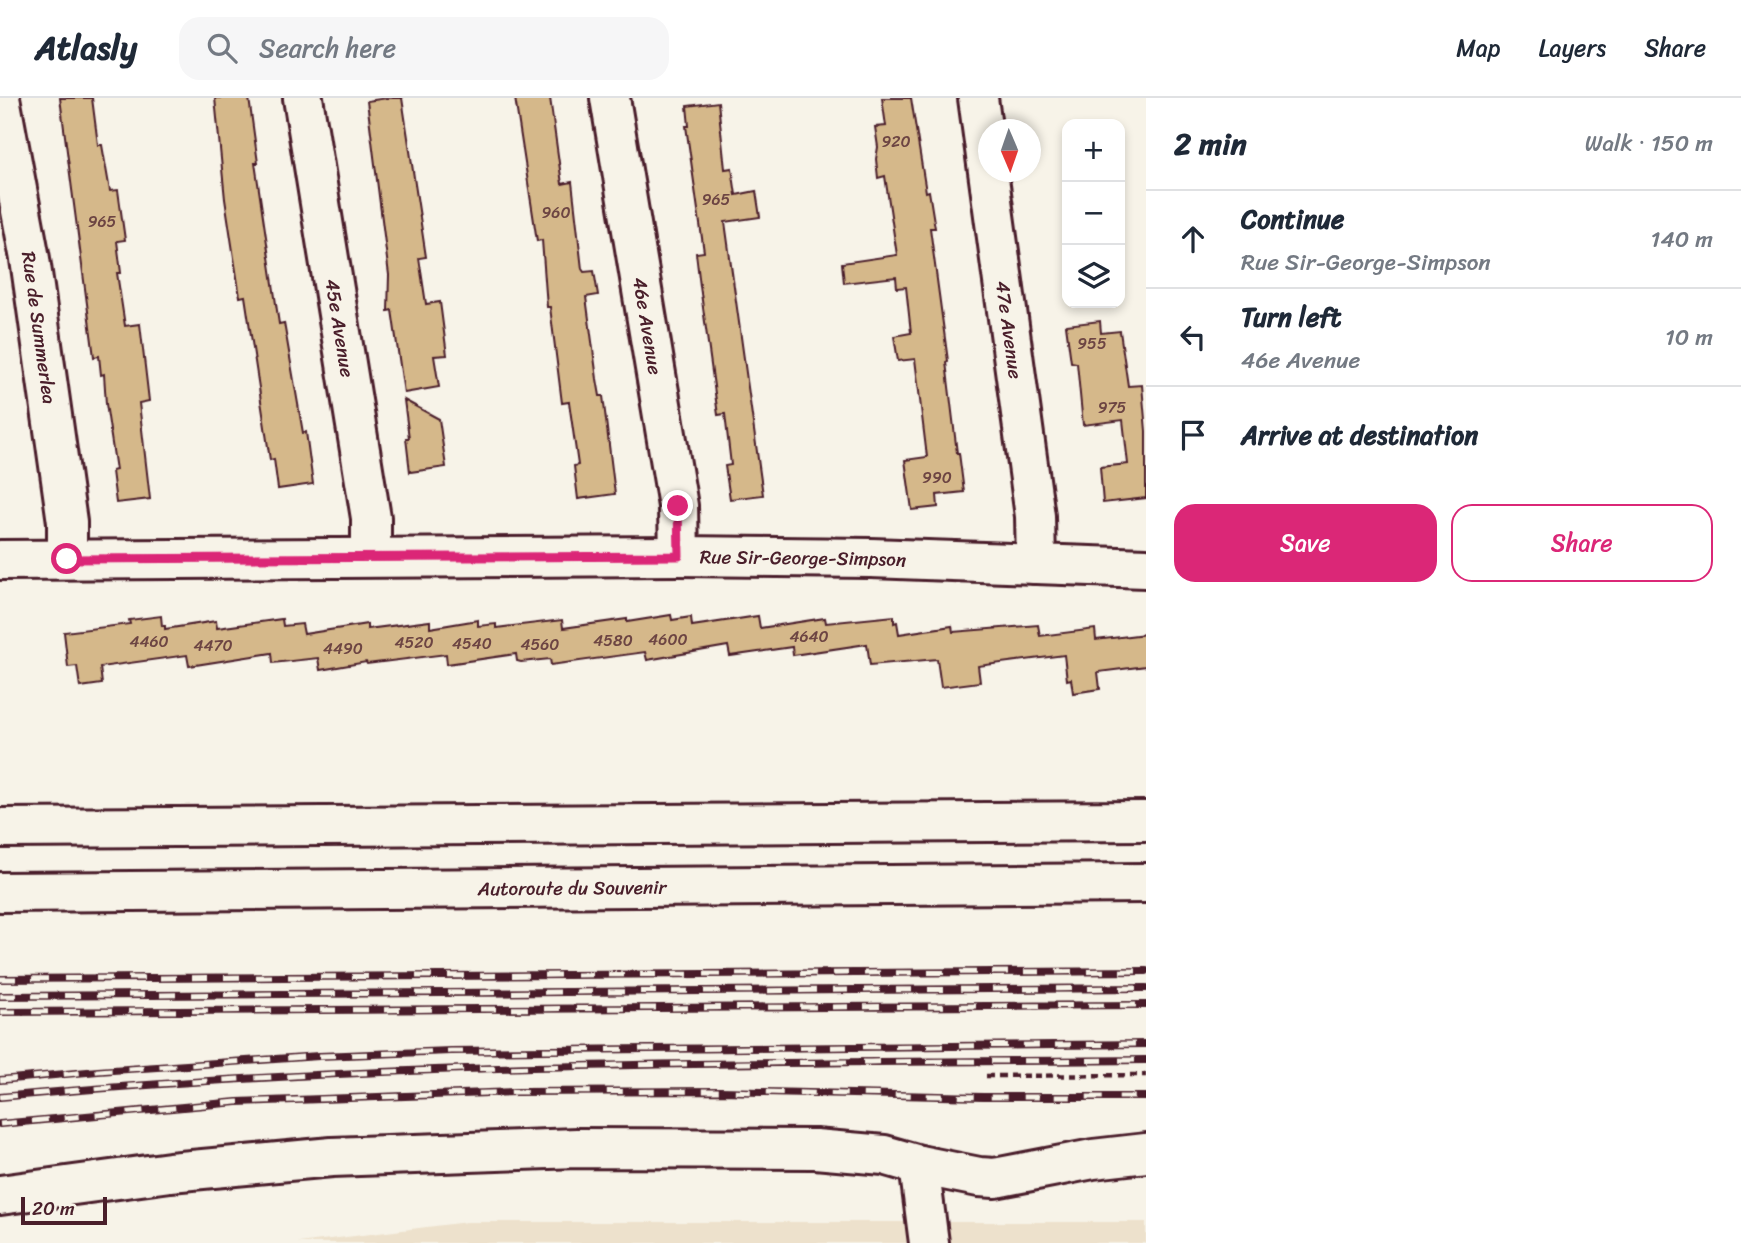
<!DOCTYPE html>
<html lang="en">
<head>
<meta charset="utf-8">
<style>
	:root { --surface:#fff; --page:#f6f6f7; --text:#1f2937; --muted:#747a83; --line:#e0e1e3; --accent:#db2777 }
	body { margin:0; font-family:Sriracha,sans-serif; background:var(--page); color:var(--text) }
	.controls { position:absolute; right:21px; top:21px; display:grid; overflow:hidden; border-radius:14px; box-shadow:0 4px 10px #0003 }
	.controls button { width:63px; height:63px; display:grid; place-items:center; padding:0; border:0; border-bottom:2px solid var(--line); background:var(--surface); color:var(--text); font:35px sans-serif }
	.compass { position:absolute; left:978px; top:21px; width:63px; height:63px; border-radius:50%; background:var(--surface); box-shadow:0 4px 10px #0003; rotate:178deg }
	.scale { position:absolute; left:21px; bottom:18px; width:86px; box-sizing:border-box; padding-left:7px; border:4px solid #4a1f2b; border-top:0; font-size:19px; line-height:24px; white-space:nowrap; color:#4a1f2b; -webkit-text-stroke:5px #f7f3e8; paint-order:stroke }
	.stop { position:absolute; width:21px; height:21px; margin:-16px; border:5px solid #db2777; border-radius:50%; background:#fff }
	.stop.end { background:#db2777; border-color:#fff; box-shadow:0 2px 7px #0008 }
	.list { margin:0; padding:0; list-style:none }
	h2 { display:flex; justify-content:space-between; align-items:center; height:91px; margin:0; padding:0 28px; font-size:30px }
	h2 small { font-size:23px; font-weight:400; color:var(--muted) }
	.list li { display:grid; grid-template-columns:46px 1fr auto; gap:21px; align-items:center; box-sizing:border-box; height:98px; padding:0 28px; border-top:2px solid var(--line) }
	.list b { display:block; font-size:26px; white-space:nowrap }
	.list p { margin:0; font-size:23px; white-space:nowrap; color:var(--muted) }
	.list em { font-size:23px; font-style:normal; color:var(--muted) }
	.actions { display:flex; gap:14px; padding:21px 28px }
	.actions a { flex:1; padding:16px 0; border:2px solid var(--accent); border-radius:21px; text-align:center; font-size:24px; color:var(--accent) }
	.actions .main { background:var(--accent); color:#fff }
	.icon { flex:none; width:38px; height:38px; fill:none; stroke:currentColor; stroke-width:2; stroke-linecap:round; stroke-linejoin:round }
	.map { position:relative; flex:none; width:1146px; height:1145px; overflow:hidden }
	header { display:flex; align-items:center; gap:42px; box-sizing:border-box; height:98px; padding:0 35px; background:var(--surface); border-bottom:2px solid var(--line) }
	header strong { font-size:33px }
	nav { display:flex; gap:38px; margin-inline-start:auto; font-size:24px }
	.search { width:490px; height:63px; background:var(--page); display:flex; align-items:center; gap:18px; box-sizing:border-box; padding:0 24px; border-radius:21px; color:var(--muted); font-size:26px }
	main { display:flex }
	aside { flex:1; background:var(--surface) }
	.map>svg:first-child { display:block }
	.built { fill:#ede1cc }
	.building { fill:#d5b88a; stroke:#4a1f2b; stroke-width:2 }
	.lines { fill:none; stroke-linecap:round; stroke-linejoin:round }
	.minor-casing { stroke:#4a1f2b; stroke-width:44 }
	.highway-casing { stroke:#4a1f2b; stroke-width:44 }
	.path { stroke:#4a1f2b; stroke-width:4.5; stroke-dasharray:7 5; stroke-linecap:butt }
	.minor { stroke:#f7f3e8; stroke-width:38 }
	.highway { stroke:#f7f3e8; stroke-width:38 }
	.rail-casing { stroke:#4a1f2b; stroke-width:8 }
	.rail { stroke:#f7f3e8; stroke-width:5; stroke-dasharray:16; stroke-linecap:butt }
	.route { stroke:#db2777; stroke-width:9 }
	.labels { text-anchor:middle; stroke-width:7; stroke-linejoin:round; paint-order:stroke }
	.number-label { font-size:16px; fill:#6d4543 }
	.street-label { font-size:19px; fill:#4a1f2b; stroke:#f7f3e8 }
</style>
</head>
<body>
<header>
<strong>Atlasly</strong>
<div class="search"><svg class="icon" aria-label="search" viewBox="0 0 24 24"><circle cx="10" cy="10" r="6"/><path d="M15 15l6 6"/></svg>Search here</div>
<nav><a>Map</a><a>Layers</a><a>Share</a></nav>
</header>
<main>
<div class="map">
<svg width="1146" height="1145" viewBox="0 0 1146 1145">
	<rect width="100%" height="100%" fill="#f7f3e8"/>
	<filter id="ink" filterUnits="userSpaceOnUse"><feTurbulence type="fractalNoise" baseFrequency=".0143" numOctaves="2"/><feDisplacementMap in="SourceGraphic" scale="14" xChannelSelector="R" yChannelSelector="G"/><feConvolveMatrix kernelMatrix="1 2 1 2 8 2 1 2 1" color-interpolation-filters="sRGB"/></filter>
	<g filter="url(#ink)">
		<path class="built" d="M467 1124H1146V1145H298Z"/>
		<g class="building">
			<path d="M60 0H92L98 47H102L110 93 118 92 125 142 117 143 121 175H117L125 228 140 226 149 303 139 305 150 401 116 405 112 373 116 372 106 306 104 276 101 277 99 258 94 259Z"/>
			<path d="M215 0H249L258 65H255L279 226 284 225 303 335 306 334 313 386 278 391 274 361 270 362 245 198 240 199 225 101Z"/>
			<path d="M387 0H402L426 159 419 160 426 206 440 204 447 257 434 258 439 289 404 295 392 212 388 213 389 177 367 3Z"/>
			<path d="M515 0H550L562 86 572 84 582 171 584 174 594 173 598 197 586 199 597 281 600 298H603L615 396 578 401 574 368 578 367 569 304 562 305 550 209H547L542 142 537 143Z"/>
			<path d="M882 0H911L926 94 929 93 935 130H930L948 263 946 264 957 355H959L964 394 937 397 938 409 912 412 905 362 927 359 915 261 898 263 894 238 911 235 906 189 897 190 896 179 844 185 842 165 897 157 885 78 878 80 876 61 878 49 875 29 886 28Z"/>
			<path d="M718 4 725 71 732 70 736 97 756 93 760 119 725 124 763 397 730 401 725 368 731 367 725 316 718 317 700 188 696 155 704 154 686 28H689L687 8Z"/>
			<path d="M1100 223 1101 235 1120 233 1128 288 1142 287 1146 333V400L1103 405 1100 369 1128 366 1123 322 1083 327 1077 265 1071 264 1066 227Z"/>
			<path d="M404 302 439 321 446 369 410 374 406 340H409Z"/>
			<path d="M671 517 672 522 691 519 692 528 758 518 760 530 825 520 826 525 894 518V525L897 524 899 536 952 528 953 534 1038 527 1040 538 1095 531 1096 542 1146 536V568L1098 574 1100 591 1073 595 1071 581 1067 582 1064 557 978 568 980 584 941 589 937 561 870 567 867 546 793 557 792 549 730 558 728 548 647 562 645 554 551 567 550 561 521 564 517 563 516 556 447 566 446 556 367 566 366 564 320 572 318 560 273 565 272 555 189 568 187 557 100 569 102 586 80 589 77 568 68 569 64 534 130 526 129 522 161 518 162 528H165V531L216 523 217 530 282 521 283 528 302 526 304 536 367 526V531L430 523V530L478 522V528L496 526V530L562 522 563 530 627 521V524Z"/>
		</g>
		<g class="lines">
			<defs>
				<g id="minor">
					<path id="s1" d="M0 0 30 161 67 424V461"/>
					<path id="s2" d="M303 0 371 420V459"/>
					<path id="s3" d="M610 0 678 408 679 458"/>
					<path id="s4" d="M978 0 1035 418 1036 466"/>
					<path id="s5" d="M0 462 679 458 871 460 1146 470"/>
					<path d="M919 1067 929 1145"/>
					<path d="M0 1097 170 1074 332 1059 577 1050 815 1051 884 1057 919 1067 979 1079 995 1080 1093 1061 1146 1055"/>
				</g>
				<g id="highway">
					<path d="M0 730 1146 723"/>
					<path id="s6" d="M0 794 1146 785"/>
				</g>
			</defs>
			<use href="#minor" class="minor-casing"/>
			<use href="#highway" class="highway-casing"/>
			<path class="path" d="M986 978 1146 977"/>
			<use href="#minor" class="minor"/>
			<use href="#highway" class="highway"/>
			<defs>
				<g id="rail">
					<path d="M0 881 1146 873"/>
					<path d="M0 898 1146 890"/>
					<path d="M0 914 1146 907"/>
					<path d="M0 982 98 973 319 958 451 953 1146 946"/>
					<path d="M0 999C381 963 764 965 1146 962"/>
					<path d="M0 1026 237 1004 516 994 720 993 983 999H1146"/>
				</g>
			</defs>
			<use href="#rail" class="rail-casing"/>
			<use href="#rail" class="rail"/>
		</g>
	</g>
	<g class="lines" filter="url(#ink)">
		<path class="route" d="M67 461 679 458 678 408"/>
	</g>
	<g class="labels">
		<g class="number-label">
			<text x="896" y="49">920</text>
			<text x="716" y="107">965</text>
			<text x="556" y="120">960</text>
			<text x="102" y="129">965</text>
			<text x="1092" y="251">955</text>
			<text x="1112" y="315">975</text>
			<text x="937" y="385">990</text>
			<text x="809" y="544">4640</text>
			<text x="668" y="547">4600</text>
			<text x="613" y="548">4580</text>
			<text x="149" y="549">4460</text>
			<text x="414" y="550">4520</text>
			<text x="472" y="551">4540</text>
			<text x="540" y="552">4560</text>
			<text x="213" y="553">4470</text>
			<text x="343" y="556">4490</text>
		</g>
		<g class="street-label">
			<text dy="7" stroke="none"><textPath href="#s2" startOffset="233">45e Avenue</textPath></text>
			<text dy="7" stroke="none"><textPath href="#s3" startOffset="231">46e Avenue</textPath></text>
			<text dy="7" stroke="none"><textPath href="#s1" startOffset="233">Rue de Summerlea</textPath></text>
			<text dy="7" stroke="none"><textPath href="#s4" startOffset="234">47e Avenue</textPath></text>
			<text dy="7" stroke="none"><textPath href="#s5" startOffset="803">Rue Sir-George-Simpson</textPath></text>
			<text dy="7" stroke="none"><textPath href="#s6" startOffset="572">Autoroute du Souvenir</textPath></text>
		</g>
	</g>
</svg>
<div class="controls">
<button>+</button>
<button>−</button>
<button><svg class="icon" aria-label="layers" viewBox="0 0 24 24"><path d="M12 4l9 5-9 5-9-5zM3 14l9 5 9-5"/></svg></button>
</div>
<svg class="compass" viewBox="-18 -18 36 36"><path d="M0-13l5 13h-10z" fill="#e53935"/><path d="M0 13l5-13h-10z" fill="#747a83"/></svg>
<div class="scale">20 m</div>
<div class="stop" style="left:67px;top:461px"></div>
<div class="stop end" style="left:678px;top:408px"></div>
</div>
<aside>
<h2>2 min<small>Walk · 150 m</small></h2>
<ul class="list">
<li><svg class="icon" aria-label="ahead" viewBox="0 0 24 24"><path d="M12 20V5M6 11l6-6 6 6"/></svg><div><b>Continue</b><p>Rue Sir-George-Simpson</p></div><em>140 m</em></li>
<li><svg class="icon" aria-label="left" viewBox="0 0 24 24"><path d="M17 20v-9H6M10 6l-5 5 5 5"/></svg><div><b>Turn left</b><p>46e Avenue</p></div><em>10 m</em></li>
<li><svg class="icon" aria-label="arrive" viewBox="0 0 24 24"><path d="M6 21V4h12l-3 4 3 4H6"/></svg><div><b>Arrive at destination</b></div></li>
</ul>
<div class="actions"><a class="main">Save</a><a>Share</a></div>
</aside>
</main>
</body>
</html>
